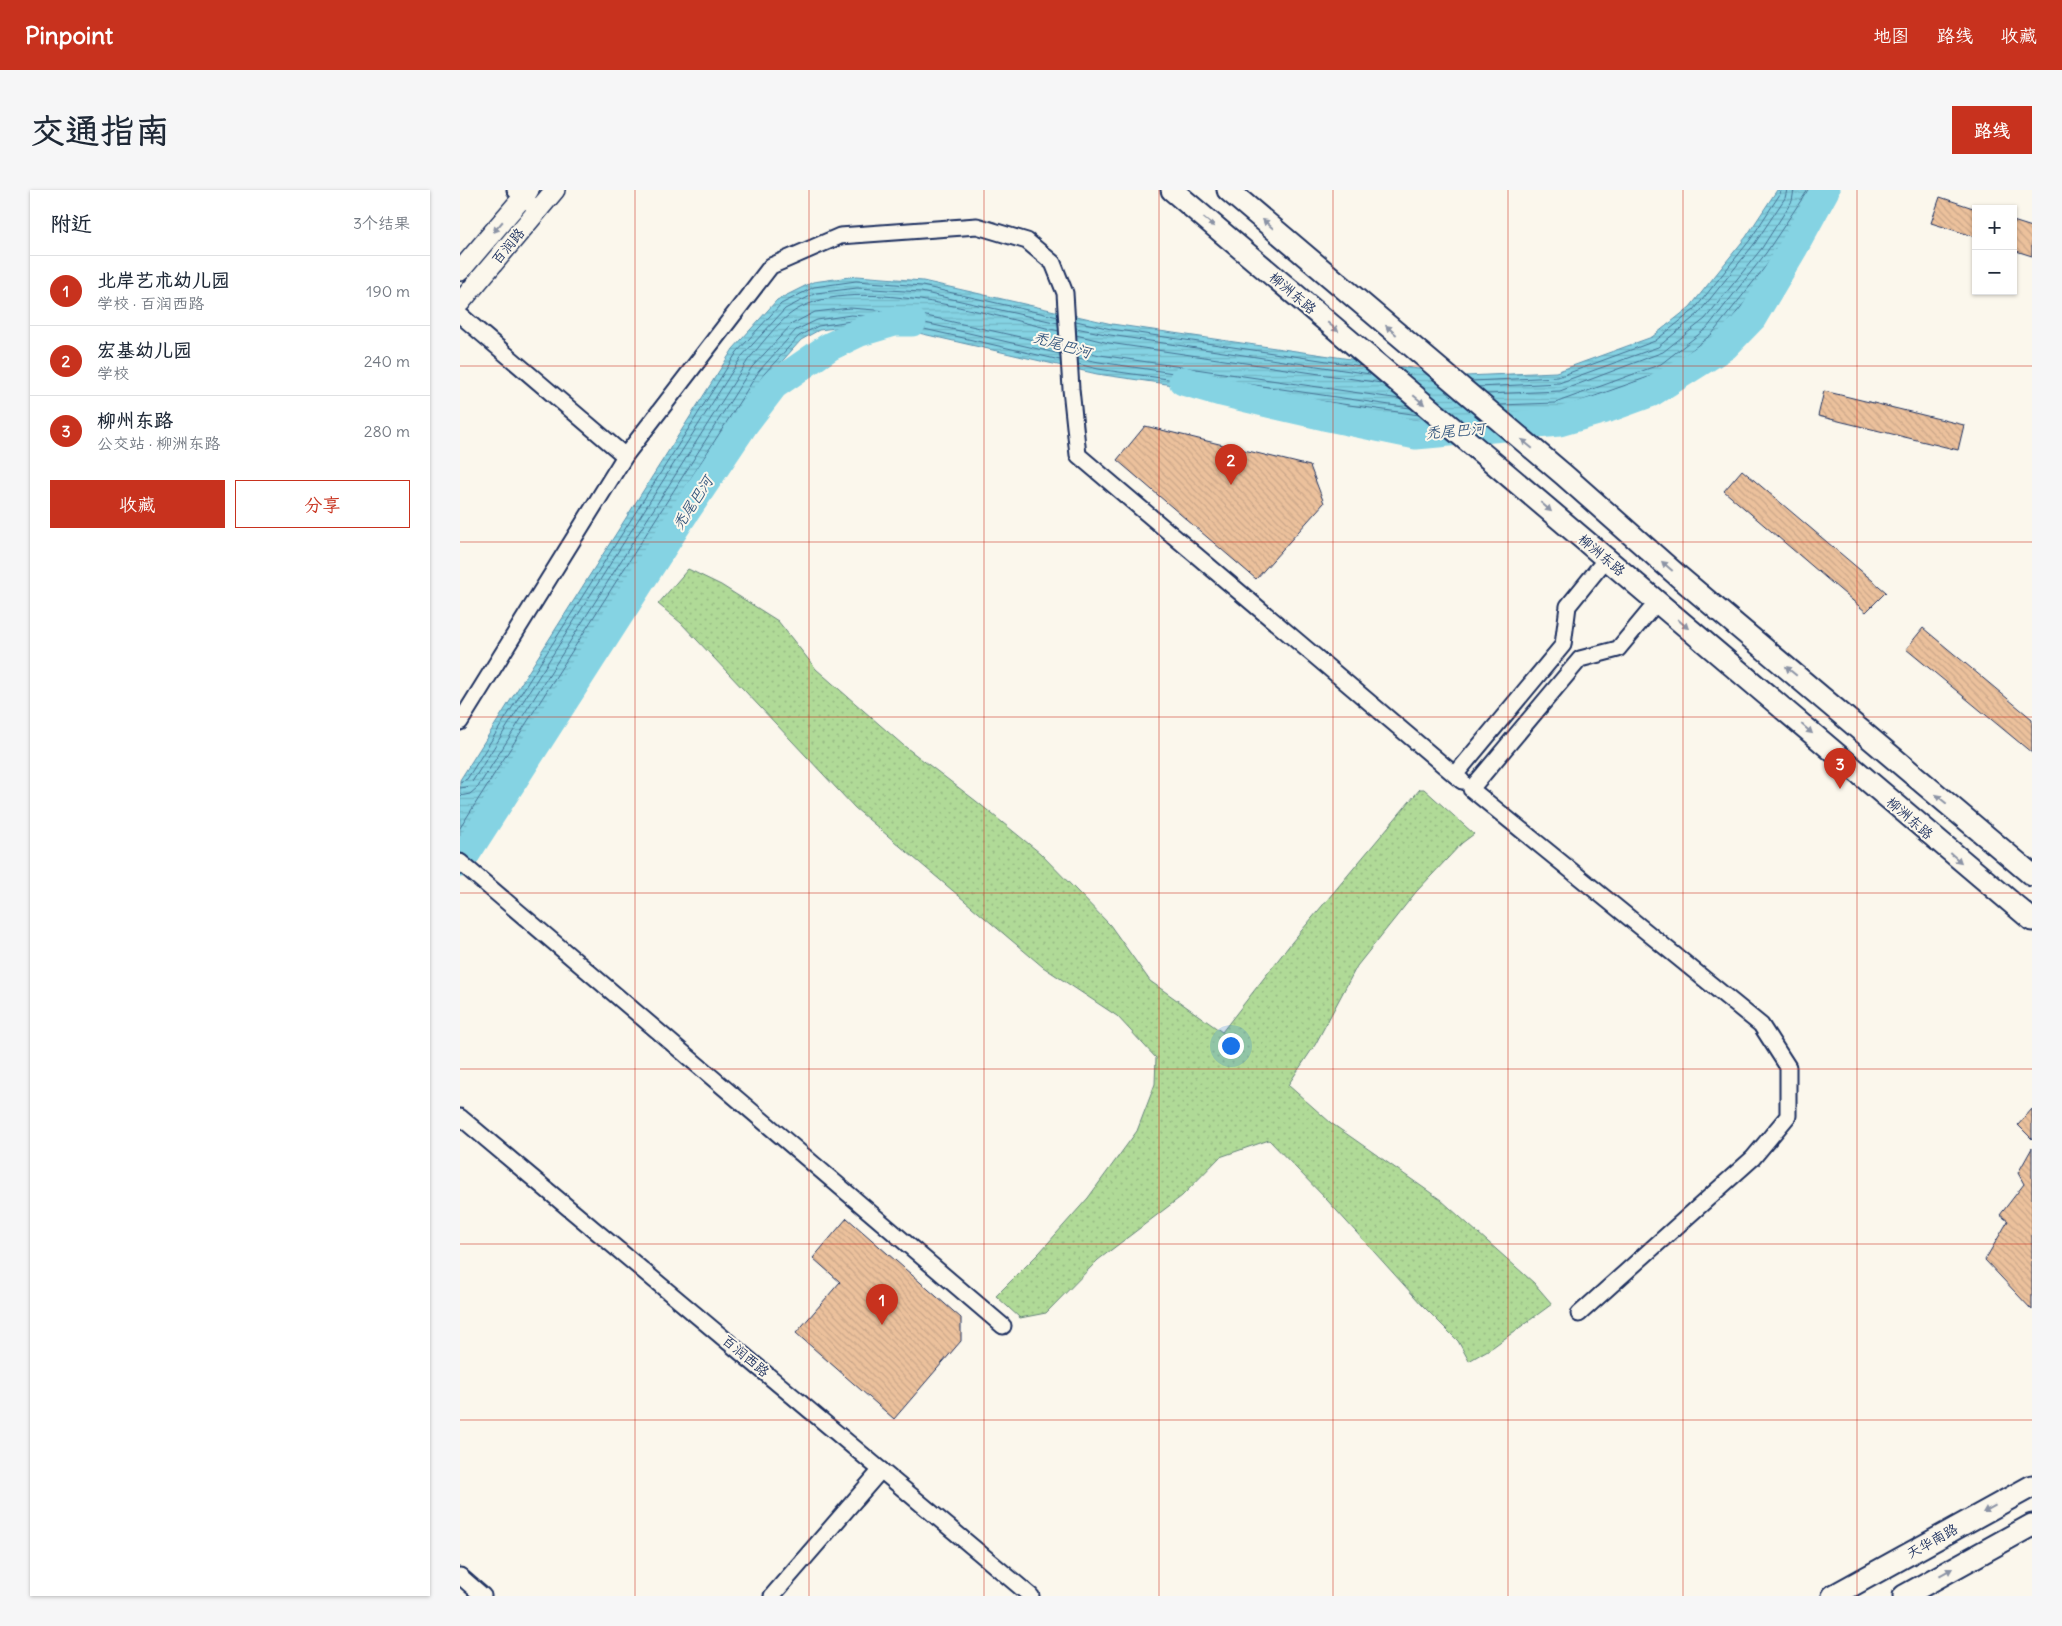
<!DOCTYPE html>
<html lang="zh">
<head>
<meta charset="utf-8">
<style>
	:root { --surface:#fff; --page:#f6f6f7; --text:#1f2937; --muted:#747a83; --line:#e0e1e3; --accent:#c8321e }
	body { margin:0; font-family:Delius,"LXGW WenKai TC",sans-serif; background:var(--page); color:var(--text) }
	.controls { position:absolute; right:15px; top:15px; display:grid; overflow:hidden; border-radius:0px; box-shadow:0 1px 4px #0004 }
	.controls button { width:45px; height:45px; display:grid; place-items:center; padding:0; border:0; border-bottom:1px solid var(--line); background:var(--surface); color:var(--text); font:25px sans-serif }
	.you { position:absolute; left:770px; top:855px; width:18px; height:18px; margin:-12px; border:4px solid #fff; border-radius:50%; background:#1a73e8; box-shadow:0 0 0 8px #1a73e833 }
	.badge { display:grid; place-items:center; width:32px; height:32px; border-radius:50%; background:var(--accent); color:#fff; font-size:16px; font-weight:700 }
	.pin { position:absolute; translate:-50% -41px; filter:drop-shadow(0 1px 2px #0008) }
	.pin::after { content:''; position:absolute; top:26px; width:18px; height:15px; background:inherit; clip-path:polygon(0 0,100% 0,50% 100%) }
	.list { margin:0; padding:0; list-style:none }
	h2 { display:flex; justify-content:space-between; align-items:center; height:65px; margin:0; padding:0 20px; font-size:21px }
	h2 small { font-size:16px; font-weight:400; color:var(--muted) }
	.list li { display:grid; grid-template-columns:32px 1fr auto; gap:15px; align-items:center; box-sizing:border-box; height:70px; padding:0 20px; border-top:1px solid var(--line) }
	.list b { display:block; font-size:19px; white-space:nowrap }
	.list p { margin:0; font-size:16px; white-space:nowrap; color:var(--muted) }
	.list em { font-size:16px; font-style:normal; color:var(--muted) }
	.actions { display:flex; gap:10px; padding:15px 20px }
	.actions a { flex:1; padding:11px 0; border:1px solid var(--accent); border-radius:0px; text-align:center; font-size:18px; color:var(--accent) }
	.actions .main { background:var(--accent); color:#fff }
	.map { position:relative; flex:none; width:1572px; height:1406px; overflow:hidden; border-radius:0px }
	header { display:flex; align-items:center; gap:30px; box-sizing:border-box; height:70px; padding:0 25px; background:var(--accent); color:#fff }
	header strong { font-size:24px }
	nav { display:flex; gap:28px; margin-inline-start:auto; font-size:18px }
	.intro { display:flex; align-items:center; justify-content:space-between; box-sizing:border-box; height:120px; padding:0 30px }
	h1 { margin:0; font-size:35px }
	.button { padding:12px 22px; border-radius:0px; background:var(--accent); color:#fff; font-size:18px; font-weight:700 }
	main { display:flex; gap:30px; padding:0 30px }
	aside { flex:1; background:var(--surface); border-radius:0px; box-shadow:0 1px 4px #0004 }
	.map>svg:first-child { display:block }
	.green { fill:url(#green-dots); stroke:#66847a }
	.water { fill:url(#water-rules); stroke:#5b91ae }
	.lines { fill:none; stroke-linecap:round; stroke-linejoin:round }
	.shore { stroke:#457193; stroke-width:1 }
	.river { stroke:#85d3e3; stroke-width:29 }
	.building { fill:url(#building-back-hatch); stroke:#1b2f5e }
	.minor-casing { stroke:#1b2f5e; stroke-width:19 }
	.tertiary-casing { stroke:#1b2f5e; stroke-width:22 }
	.secondary-casing { stroke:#1b2f5e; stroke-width:25 }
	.minor { stroke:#fbf7ec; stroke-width:15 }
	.tertiary { stroke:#fbf7ec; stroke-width:19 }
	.secondary { stroke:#fbf7ec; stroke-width:21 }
	.oneway { fill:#8b93a5 }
	.grid { fill:none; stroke:#c8321e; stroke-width:1; stroke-opacity:0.55 }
	.labels { text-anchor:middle; stroke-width:4; stroke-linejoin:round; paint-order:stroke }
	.street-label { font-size:14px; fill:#1b2f5e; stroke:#fbf7ec }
	.water-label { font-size:15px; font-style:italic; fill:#36587f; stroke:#fbf7ec }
</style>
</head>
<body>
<header>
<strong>Pinpoint</strong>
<nav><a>地图</a><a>路线</a><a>收藏</a></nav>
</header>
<div class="intro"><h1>交通指南</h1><a class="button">路线</a></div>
<main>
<aside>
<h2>附近<small>3个结果</small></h2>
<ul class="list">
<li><span class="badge">1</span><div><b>北岸艺术幼儿园</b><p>学校 · 百润西路</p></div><em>190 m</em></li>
<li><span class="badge">2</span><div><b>宏基幼儿园</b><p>学校</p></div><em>240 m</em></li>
<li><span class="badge">3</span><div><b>柳州东路</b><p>公交站 · 柳洲东路</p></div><em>280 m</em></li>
</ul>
<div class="actions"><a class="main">收藏</a><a>分享</a></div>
</aside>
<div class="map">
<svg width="1572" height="1406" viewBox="0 0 1572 1406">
	<defs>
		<pattern id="green-dots" width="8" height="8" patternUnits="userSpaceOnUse" patternTransform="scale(1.25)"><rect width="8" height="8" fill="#b0da97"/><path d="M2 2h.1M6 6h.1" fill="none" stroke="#97bb85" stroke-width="1.8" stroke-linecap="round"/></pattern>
		<pattern id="water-rules" width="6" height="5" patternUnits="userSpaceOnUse" patternTransform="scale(1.25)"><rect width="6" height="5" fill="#85d3e3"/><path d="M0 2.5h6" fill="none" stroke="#72b5c5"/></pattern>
		<pattern id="building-back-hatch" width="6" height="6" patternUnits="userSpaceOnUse" patternTransform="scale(1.25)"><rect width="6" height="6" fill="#ecc19c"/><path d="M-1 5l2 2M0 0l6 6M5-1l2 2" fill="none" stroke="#caa689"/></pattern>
	</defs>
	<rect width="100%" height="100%" fill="#fbf7ec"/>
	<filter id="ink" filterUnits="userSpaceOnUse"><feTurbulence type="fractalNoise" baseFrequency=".02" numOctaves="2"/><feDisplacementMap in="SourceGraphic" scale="10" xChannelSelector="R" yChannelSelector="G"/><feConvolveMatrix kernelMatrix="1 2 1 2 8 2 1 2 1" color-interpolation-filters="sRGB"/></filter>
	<g filter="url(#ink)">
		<path class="green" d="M228 379 261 395 318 431 356 479 443 555 516 611 580 663 650 735 690 791 762 842 832 752 960 599H964L1014 644 1002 653 956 702 897 776 855 855 828 895 871 933 981 1010 1074 1093 1092 1114 1033 1157 1009 1171 998 1151 963 1116 867 1010 809 950 760 967 722 1006 638 1070 586 1123 560 1128 536 1106 580 1062 628 1008 677 941 695 894 696 868 657 826 583 777 395 618 221 433 198 414Z"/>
		<path class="water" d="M1317 0H1370L1322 74 1260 152 1210 191 1098 232 997 236 637 184 450 141 392 136 359 140 341 150 308 187 0 673V590L273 159 317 110 353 92 397 86 463 91 652 134 1006 186 1096 182 1192 147 1230 117 1286 47Z"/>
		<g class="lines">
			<g class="shore">
				<path d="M616 131 651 139 901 176"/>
				<path d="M616 138 650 145 910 184"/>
				<path d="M616 145 649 153 921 193"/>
				<path d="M617 160 640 165 940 209"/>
				<path d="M618 168 639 172 950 218"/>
				<path d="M618 174 638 179 959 225"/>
				<path d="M1012 191 1098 187 1195 151 1234 120 1290 50 1320 4 1321 0"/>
				<path d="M1019 197 1099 193 1198 157 1238 124 1295 53 1325 8 1327 0"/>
				<path d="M1027 204 1100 201 1203 162 1245 129 1302 58 1332 11 1334 0"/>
				<path d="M1040 215 1095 213 1201 174 1247 138 1306 63 1348 0"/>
				<path d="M1049 223 1096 220 1205 181 1252 144 1313 67 1357 0"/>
				<path d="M1056 228 1098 227 1208 186 1256 148 1318 71 1364 0"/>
				<path d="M0 592 7 589 277 162 321 114 354 97 396 91 462 96 598 127"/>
				<path d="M0 598 7 597 12 592 282 166 325 119 356 103 397 98 461 102 598 133"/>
				<path d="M0 606 10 604 18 597 288 170C300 156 314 137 329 125 387 79 532 126 599 141"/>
				<path d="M0 638 292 177 332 134 355 122 390 118 453 123 600 156"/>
				<path d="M0 652 299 181 336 140 357 130 391 125 452 130 600 164"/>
				<path d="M0 663 304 184 339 146 358 136 391 131 451 136 600 170"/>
			</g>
			<g class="river">
				<path d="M723 191 761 202 864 226 956 245 1099 232 1148 218 1192 202 1265 156 1292 128 1334 57 1365 0"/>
				<path d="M0 673 220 330 285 233 314 195 369 157 400 142 434 132H452"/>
			</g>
		</g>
		<g class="building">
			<path d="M1480 7 1516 19V47L1471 33Z"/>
			<path d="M1553 31 1572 37V66L1553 60Z"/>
			<path d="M1364 201 1504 235 1498 260 1358 226Z"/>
			<path d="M685 236 850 276 864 313 796 389 657 270Z"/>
			<path d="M1282 280 1426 402 1406 422 1264 301Z"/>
			<path d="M1463 438 1572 529V563L1446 459Z"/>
			<path d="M1572 919V949L1558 935Z"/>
			<path d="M1572 958V1120L1525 1070 1548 1031 1540 1025 1564 994 1558 983Z"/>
			<path d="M387 1028 501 1128V1151L434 1229 336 1143 380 1092 353 1068Z"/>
		</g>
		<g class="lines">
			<defs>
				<g id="minor">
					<path d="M55 0 78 20"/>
					<path d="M0 125 165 266 311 76 380 46 517 36 567 51 593 73 605 103 611 199 618 265 995 585"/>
					<path d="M0 532 165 266"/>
					<path d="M1002 591 995 585 1103 455 1108 416 1146 369"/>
					<path d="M0 672 543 1136"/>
					<path d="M0 927 571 1406"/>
					<path d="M1119 1124 1293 968 1328 926V877L1301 835 1011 599 1120 469 1158 459 1197 412"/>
					<path d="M0 1386 23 1406"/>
					<path d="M312 1406 421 1280"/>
				</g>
				<g id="tertiary">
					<path d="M0 81 69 0"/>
					<path d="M0 113 95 0"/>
				</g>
				<g id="secondary">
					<path d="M712 0 1572 730"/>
					<path d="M768 0 1104 285 1218 386 1572 685"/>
					<path d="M1373 1406 1572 1296"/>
					<path d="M1444 1406 1572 1335"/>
				</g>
			</defs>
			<use href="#minor" class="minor-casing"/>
			<use href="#tertiary" class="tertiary-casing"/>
			<use href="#secondary" class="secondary-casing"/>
			<use href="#minor" class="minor"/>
			<use href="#tertiary" class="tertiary"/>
			<use href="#secondary" class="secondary"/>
		</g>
		<defs><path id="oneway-solid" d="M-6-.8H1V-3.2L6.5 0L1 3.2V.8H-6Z" transform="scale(1.25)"/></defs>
		<g class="oneway">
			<use href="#oneway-solid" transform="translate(749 32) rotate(40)"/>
			<use href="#oneway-solid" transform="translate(808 34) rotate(-139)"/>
			<use href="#oneway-solid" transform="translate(38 37) rotate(130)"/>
			<use href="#oneway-solid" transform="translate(873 137) rotate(40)"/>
			<use href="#oneway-solid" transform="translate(931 140) rotate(-139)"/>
			<use href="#oneway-solid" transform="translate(959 210) rotate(40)"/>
			<use href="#oneway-solid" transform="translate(1067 254) rotate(-140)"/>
			<use href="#oneway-solid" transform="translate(1086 317) rotate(41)"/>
			<use href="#oneway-solid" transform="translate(1207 376) rotate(-139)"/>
			<use href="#oneway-solid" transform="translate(1223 434) rotate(41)"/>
			<use href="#oneway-solid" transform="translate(1331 481) rotate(-140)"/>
			<use href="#oneway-solid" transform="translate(1347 539) rotate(41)"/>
			<use href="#oneway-solid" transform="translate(1481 609) rotate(-140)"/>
			<use href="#oneway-solid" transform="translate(1496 668) rotate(41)"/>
			<use href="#oneway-solid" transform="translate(1529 1319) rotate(151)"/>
			<use href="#oneway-solid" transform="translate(1486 1382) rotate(-29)"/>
		</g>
	</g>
	<path class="grid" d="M175 0V1406M349 0V1406M524 0V1406M699 0V1406M873 0V1406M1048 0V1406M1223 0V1406M1397 0V1406M0 176H1572M0 352H1572M0 527H1572M0 703H1572M0 879H1572M0 1054H1572M0 1230H1572"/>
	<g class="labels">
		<g class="street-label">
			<text transform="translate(48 56) rotate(-50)" y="5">百润路</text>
			<text transform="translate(833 103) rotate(40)" y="5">柳洲东路</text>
			<text transform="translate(1142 365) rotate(40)" y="5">柳洲东路</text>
			<text transform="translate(1450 628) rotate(41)" y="5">柳洲东路</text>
			<text transform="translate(286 1166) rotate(40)" y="5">百润西路</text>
			<text transform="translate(1472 1351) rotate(-29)" y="5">天华南路</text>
		</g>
		<g class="water-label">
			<text transform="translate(602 155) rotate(16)" y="5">秃尾巴河</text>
			<text transform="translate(995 241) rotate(-5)" y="5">秃尾巴河</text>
			<text transform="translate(233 313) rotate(-57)" y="5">秃尾巴河</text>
		</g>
	</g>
</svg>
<div class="controls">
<button>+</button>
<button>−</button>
</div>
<div class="you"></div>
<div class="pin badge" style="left:422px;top:1135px">1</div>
<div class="pin badge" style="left:771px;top:295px">2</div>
<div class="pin badge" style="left:1380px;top:599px">3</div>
</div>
</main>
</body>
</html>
